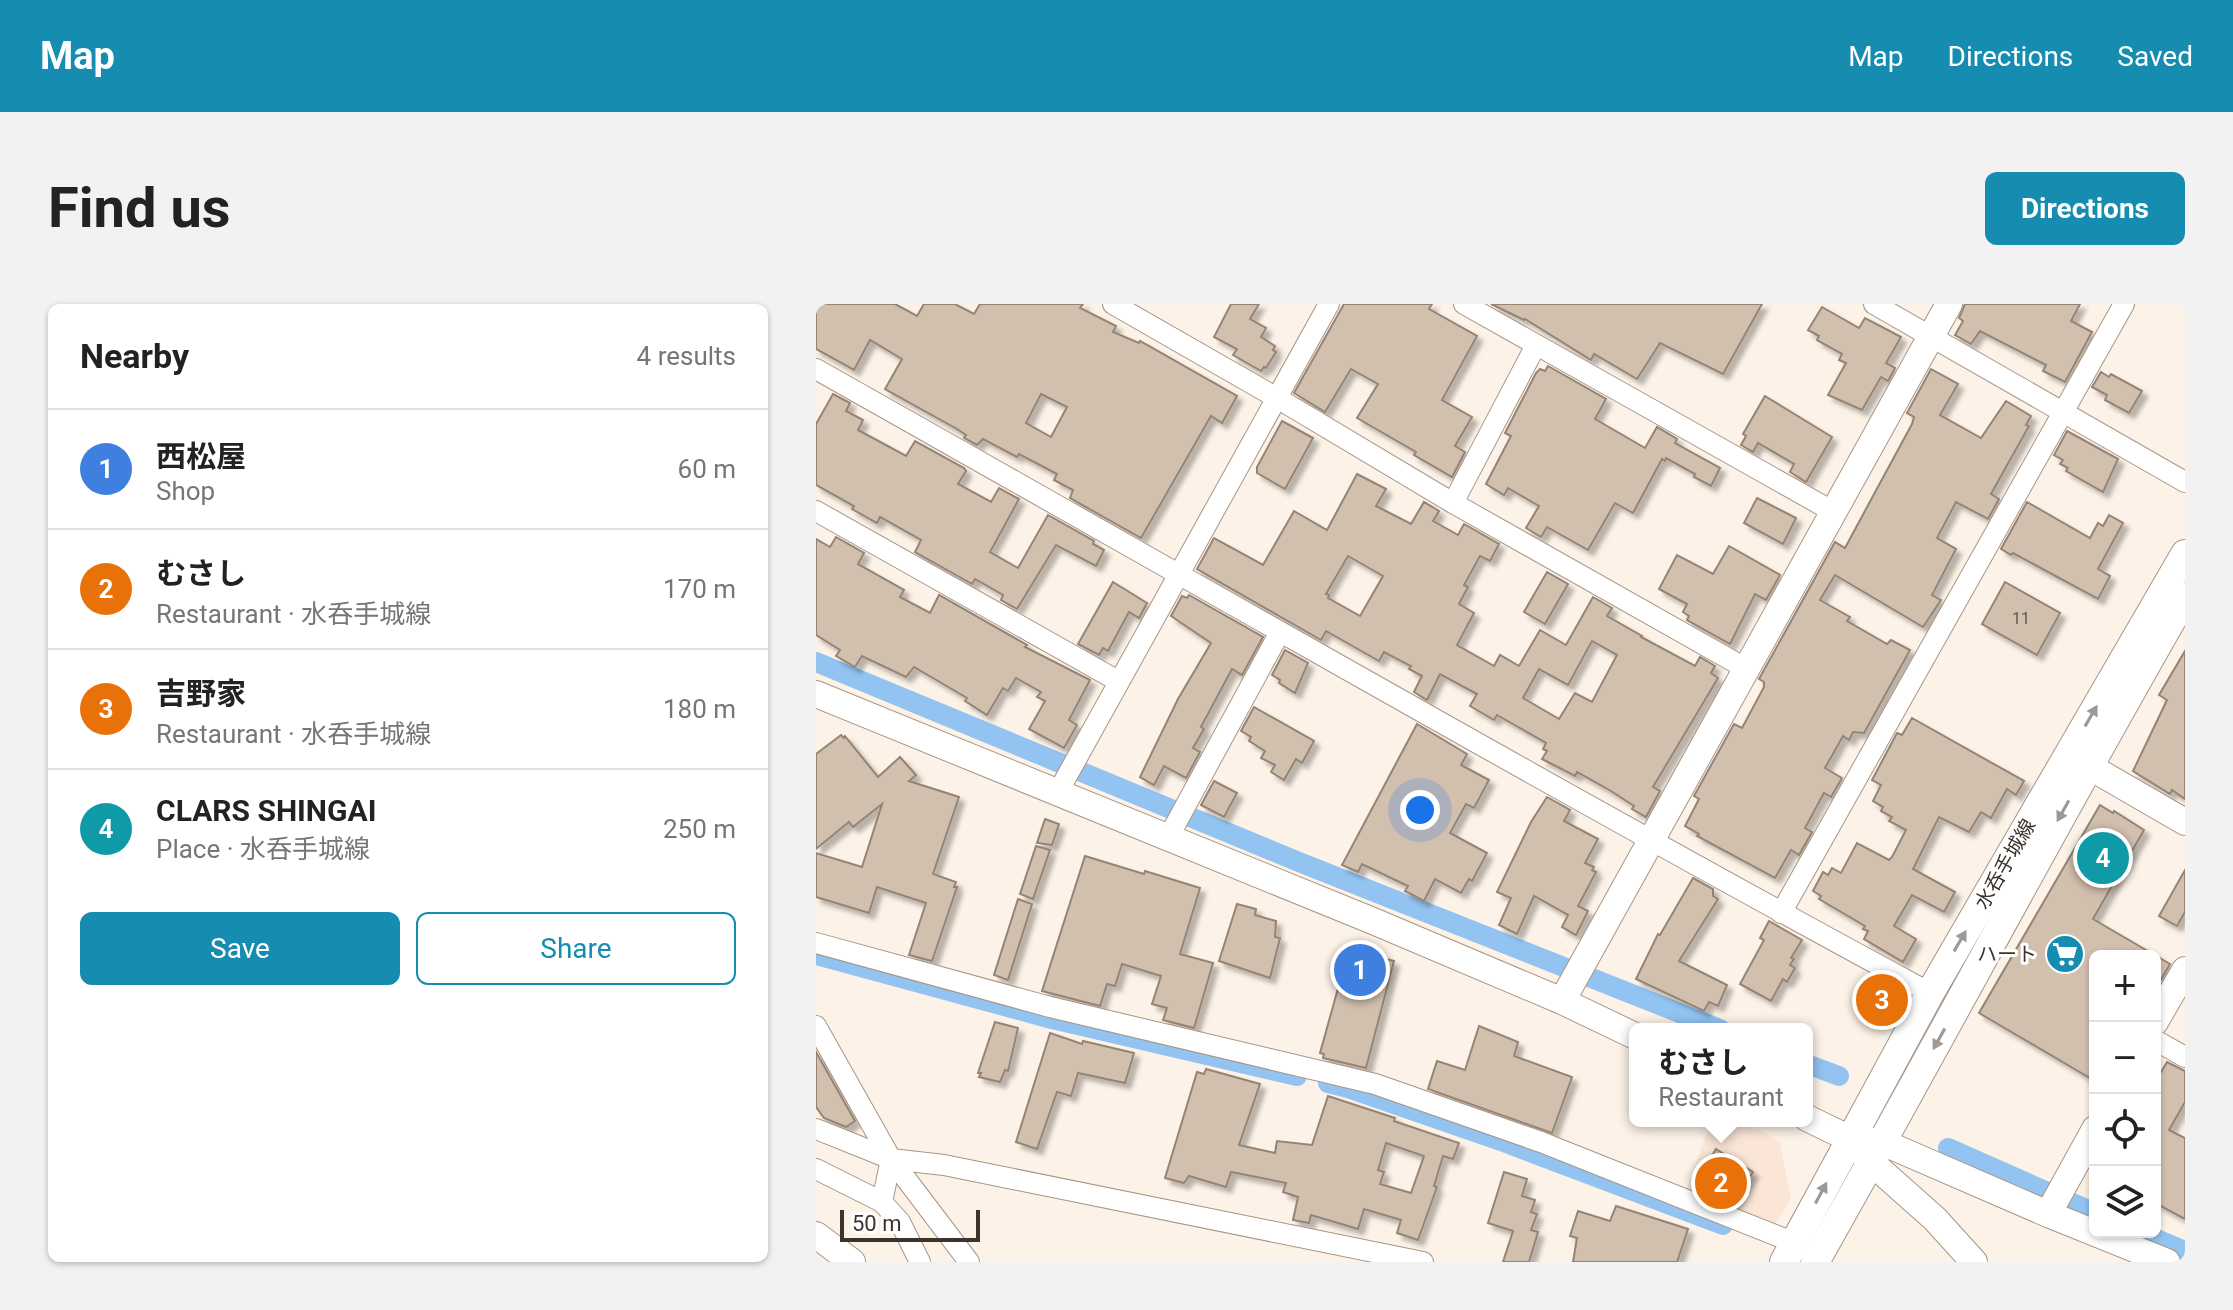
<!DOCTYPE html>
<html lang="en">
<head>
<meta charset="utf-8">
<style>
	:root { --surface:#fff; --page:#f2f2f2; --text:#222; --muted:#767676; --line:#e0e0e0; --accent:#168db0 }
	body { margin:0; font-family:Roboto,"Noto Sans JP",sans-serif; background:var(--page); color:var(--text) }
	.controls { position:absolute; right:24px; bottom:24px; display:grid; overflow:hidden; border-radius:12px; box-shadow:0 2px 6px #0004 }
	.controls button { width:72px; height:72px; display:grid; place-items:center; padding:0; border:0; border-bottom:2px solid var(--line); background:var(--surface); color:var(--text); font:40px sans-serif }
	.scale { position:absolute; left:24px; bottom:20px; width:140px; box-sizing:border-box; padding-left:8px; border:4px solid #3b342d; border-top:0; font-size:22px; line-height:28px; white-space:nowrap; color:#3b342d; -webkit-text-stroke:6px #fff; paint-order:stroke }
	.you { position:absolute; left:604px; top:506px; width:28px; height:28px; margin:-20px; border:6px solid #fff; border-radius:50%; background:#1a73e8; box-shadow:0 0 0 12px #1a73e833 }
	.badge { display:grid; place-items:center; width:52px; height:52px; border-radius:50%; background:var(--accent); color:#fff; font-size:26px; font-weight:700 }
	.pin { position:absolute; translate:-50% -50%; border:4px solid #fff; box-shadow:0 2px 8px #0006 }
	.popup { position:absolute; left:813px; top:719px; width:184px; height:104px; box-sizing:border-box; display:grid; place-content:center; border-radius:12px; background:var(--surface); filter:drop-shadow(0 2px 6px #0005); font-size:26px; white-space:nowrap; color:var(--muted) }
	.popup b { font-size:30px; color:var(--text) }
	.popup::after { content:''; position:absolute; left:50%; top:100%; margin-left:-16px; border:16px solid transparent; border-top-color:var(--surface) }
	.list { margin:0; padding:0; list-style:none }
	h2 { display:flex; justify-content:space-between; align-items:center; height:104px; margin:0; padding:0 32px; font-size:34px }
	h2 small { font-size:26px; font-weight:400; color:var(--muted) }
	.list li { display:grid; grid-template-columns:52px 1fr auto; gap:24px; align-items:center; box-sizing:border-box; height:120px; padding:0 32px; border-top:2px solid var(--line) }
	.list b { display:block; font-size:30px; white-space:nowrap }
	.list p { margin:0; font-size:26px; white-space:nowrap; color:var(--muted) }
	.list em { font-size:26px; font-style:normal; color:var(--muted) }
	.actions { display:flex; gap:16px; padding:24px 32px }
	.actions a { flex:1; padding:18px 0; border:2px solid var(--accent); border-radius:12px; text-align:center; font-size:28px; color:var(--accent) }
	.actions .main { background:var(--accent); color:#fff }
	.icon { flex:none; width:44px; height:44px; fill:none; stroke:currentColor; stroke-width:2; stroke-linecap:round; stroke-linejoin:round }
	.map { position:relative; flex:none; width:1369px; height:958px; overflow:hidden; border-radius:12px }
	header { display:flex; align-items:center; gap:48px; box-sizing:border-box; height:112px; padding:0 40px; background:var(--accent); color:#fff }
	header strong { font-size:38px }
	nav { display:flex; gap:44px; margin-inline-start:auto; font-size:28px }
	.intro { display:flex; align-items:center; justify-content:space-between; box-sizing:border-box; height:192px; padding:0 48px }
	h1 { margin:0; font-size:56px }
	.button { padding:20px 36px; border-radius:12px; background:var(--accent); color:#fff; font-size:28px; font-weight:700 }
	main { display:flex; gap:48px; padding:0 48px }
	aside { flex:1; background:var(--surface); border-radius:12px; box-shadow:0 2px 6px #0004 }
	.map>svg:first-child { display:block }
	.commercial { fill:#fae5d7 }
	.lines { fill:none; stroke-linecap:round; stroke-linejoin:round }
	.canal { stroke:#92c3f1; stroke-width:20 }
	.building { fill:#d2c0af; stroke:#958474; stroke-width:2; fill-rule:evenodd; filter:url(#shadow) }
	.minor-casing { stroke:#a79585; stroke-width:22 }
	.tertiary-casing { stroke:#a79585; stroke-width:28 }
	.secondary-casing { stroke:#a79585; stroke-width:30 }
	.minor { stroke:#fff; stroke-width:20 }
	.tertiary { stroke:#fff; stroke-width:26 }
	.secondary { stroke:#fff; stroke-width:28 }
	.oneway { fill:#9d9a96 }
	.labels { text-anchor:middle; stroke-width:6; stroke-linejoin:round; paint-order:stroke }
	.number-label { font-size:16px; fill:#61574e }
	.street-label { font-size:20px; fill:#3b342d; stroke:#fff }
	.poi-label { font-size:20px; fill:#3b342d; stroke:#fff; text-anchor:end }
</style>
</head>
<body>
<header>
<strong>Map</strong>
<nav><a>Map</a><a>Directions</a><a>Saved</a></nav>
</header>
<div class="intro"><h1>Find us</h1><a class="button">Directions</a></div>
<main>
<aside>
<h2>Nearby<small>4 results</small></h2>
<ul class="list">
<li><span class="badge" style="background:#3f7fe0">1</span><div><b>西松屋</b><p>Shop</p></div><em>60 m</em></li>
<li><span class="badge" style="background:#e8710a">2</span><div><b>むさし</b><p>Restaurant · 水呑手城線</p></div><em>170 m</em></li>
<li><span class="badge" style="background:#e8710a">3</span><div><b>吉野家</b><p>Restaurant · 水呑手城線</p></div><em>180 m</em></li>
<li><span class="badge" style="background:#0f9aa8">4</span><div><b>CLARS SHINGAI</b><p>Place · 水呑手城線</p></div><em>250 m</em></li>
</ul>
<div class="actions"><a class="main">Save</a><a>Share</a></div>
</aside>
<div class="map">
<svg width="1369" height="958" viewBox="0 0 1369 958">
	<defs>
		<filter id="shadow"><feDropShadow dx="5.5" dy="5.5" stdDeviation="2" flood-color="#0004"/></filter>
	</defs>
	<rect width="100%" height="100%" fill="#fdf2e7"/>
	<path class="commercial" d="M895 817H929L964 838 975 895 959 921 870 887Z"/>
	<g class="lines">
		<g class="canal">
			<path d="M0 358 483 558 904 725"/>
			<path d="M0 651 236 715 481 772"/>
			<path d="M991 760 1023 772"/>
			<path d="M512 779 532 784 685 837 907 921"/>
			<path d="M1132 844 1279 909"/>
			<path d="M1324 928 1369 947"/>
		</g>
	</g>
	<g class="building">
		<path d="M0 0H79L101 12 108 0H139L158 10 164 0H267L264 4 300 22 297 28 323 39 324 37 421 92 406 119 395 112 325 234 254 194 257 186 238 176 241 170 203 150 201 153 167 135 161 141 148 134 150 131 141 125 69 85 86 55 54 36 38 66 0 45ZM225 90 251 103 235 133 210 119Z"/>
		<path d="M415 0H443L434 15 450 24 445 33 459 42 457 46 460 48 450 64 448 63 445 67 417 51 421 45 398 33Z"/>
		<path d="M528 0H616L613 5 661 32 626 96 656 113 639 142 649 148 636 173 598 151 600 148 541 114 562 80 535 65 509 108 478 89Z"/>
		<path d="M675 0H946L907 70 844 39 821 75 778 50 775 56 709 15 708 16Z"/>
		<path d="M1149 0H1264L1255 17 1276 28 1249 78 1227 67 1230 61 1164 27 1155 40 1139 31 1147 17 1143 14Z"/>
		<path d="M1006 3 1043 24 1049 14 1085 33 1070 59 1079 64 1072 77 1065 73 1046 106 1012 91 1030 59 1023 56 1026 50 1001 36 1003 32 992 26Z"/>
		<path d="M732 62 790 95 779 115 829 144 841 123 861 135 859 139 904 164 895 182 878 173 879 170 850 154 849 157 846 155 817 209 799 199 772 246 731 223 725 233 710 224 723 202 692 184 688 191 670 180 695 132 689 129 720 69 724 65 729 67Z"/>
		<path d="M1115 65 1142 80 1124 111 1165 134 1190 97 1215 112 1210 121 1213 122 1175 190 1183 195 1172 215 1140 198 1121 234 1140 245 1116 291 1125 296 1107 323 1019 271 1004 296 1034 313 1031 317 1071 340 1075 336 1094 346 1048 429 1037 428 1033 436 1027 432 1009 464 1026 474 1015 493 1008 489 989 524 996 528 983 551 975 546 959 574 881 532 883 530 869 522 883 495 878 492 918 420 926 424 948 383V378L943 375 1019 238 1029 244 1057 192 1096 120 1098 113 1091 109Z"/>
		<path d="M1285 68 1293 73 1295 70 1326 87 1313 109 1289 96 1291 91 1276 83Z"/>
		<path d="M17 90 34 99 30 107 47 116 42 126 68 140 90 152 99 137 148 164 150 167 142 180 175 198 183 184 203 195 174 248 202 264 232 211 278 237 277 240 288 246 280 262 240 241 201 305 185 296 187 291 159 275 156 280 99 248 105 236 64 213 61 219 36 205 38 202 0 181V120Z"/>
		<path d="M949 92 1016 133 990 178 974 168 978 160 942 139 937 148 925 141 930 132 927 130Z"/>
		<path d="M466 117 497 134 469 185 441 169V163Z"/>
		<path d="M1251 127 1302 155 1287 188 1250 167 1252 164 1244 160 1247 156 1238 151Z"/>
		<path d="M541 170 570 185 560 202 595 220 608 198 623 207 617 217 642 231 648 220 683 240 674 257 664 252 648 281 652 283 643 300 658 309 641 341 678 362 684 351 703 362 724 326 750 341 777 293 796 304 791 312 826 332 825 333 879 362 884 353 899 362 895 369 902 374 837 483 844 487 830 513 816 505 818 502 795 487 761 468 759 472 726 455 731 447 727 445 730 439 681 411 678 416 654 402 661 390 624 370 611 396 598 388 606 372 593 365 595 362 568 348 563 357 510 327 505 336 381 265 398 234 447 261 478 207 511 226ZM532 252 567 272 544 312 512 294 513 291 510 290ZM776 337 801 351 776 398 759 389 743 415 707 394 723 365 752 381Z"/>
		<path d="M941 194 980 214 967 240 928 219Z"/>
		<path d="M1211 198 1274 234 1282 219 1287 222 1293 211 1307 219 1282 265 1294 272 1282 295 1197 249 1195 251 1185 245Z"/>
		<path d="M20 233 48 249 42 260 88 286 84 293 114 309 123 291 211 341 209 343 274 376 253 416 261 421 248 444 213 425 229 397 221 393 225 388 200 374 192 387 187 384 171 411 149 397 151 394 98 363 90 373 46 352 39 363 20 352 24 346 0 331V235L14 243Z"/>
		<path d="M913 242 964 271 950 296 939 290 914 340 871 316 873 312 867 308 871 300 843 285 861 251 897 270Z"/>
		<path d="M731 268 752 280 729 320 708 308Z"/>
		<path d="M297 278 331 299 323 314 313 308 292 347 287 344 283 351 262 340Z"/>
		<path d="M1189 278 1244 309 1221 351 1166 320Z"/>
		<path d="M373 291 447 333 426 371 416 365 385 423 388 425 377 444 384 448 370 474 348 462 338 481 324 473 362 395 395 339 355 312 366 292 371 294Z"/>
		<path d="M469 346 492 359 479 389 463 379 464 376 456 371Z"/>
		<path d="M1369 347V495L1356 486 1354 490 1317 467 1351 396 1343 391Z"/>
		<path d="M438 403 498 437 486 459 480 455 468 476 455 468 459 461 445 454 449 447 433 437 435 433 425 427Z"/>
		<path d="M1096 414 1208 477 1200 491 1191 485 1175 514 1165 508 1153 528 1123 513 1097 565 1139 588 1128 608 1096 591 1078 622 1100 635 1087 658 1048 635 1052 627 1047 625 1049 622 1003 595 1005 592 997 587 1007 568 1012 571 1016 564 1025 569 1041 539 1073 556 1076 553 1090 526 1073 517 1076 513 1065 507 1067 503 1057 497 1065 481 1056 476 1081 429 1086 431Z"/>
		<path d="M601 420 651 450 645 461 673 476 658 504 650 500 634 529 671 549 656 577 653 575 645 589 619 575 608 597 589 587 592 582 546 560 542 568 526 561Z"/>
		<path d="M25 431 28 434 29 432 62 473 84 453 100 471 93 477 143 493 117 570 140 578 138 583H141L116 657 93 651 110 599 61 583 53 609 0 593V549L46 563 66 500 37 523 33 518 0 545V450Z"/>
		<path d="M398 477 421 489 408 513 385 501Z"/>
		<path d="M731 493 754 506 748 517 782 535 769 559 778 563 776 566 780 568 762 602 772 607 760 631 746 623 752 611 718 592 701 630 683 621 695 594 681 588 715 518Z"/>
		<path d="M1284 501 1297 509 1298 507 1328 526 1277 615 1354 660 1339 686V652H1279V777L1163 709Z"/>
		<path d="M229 515 243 520 236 541 221 539Z"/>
		<path d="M220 542 234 546 217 595 204 590Z"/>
		<path d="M269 552 328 570 329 567 384 584 364 650 397 659 378 724 347 716 351 704 336 700 345 672 306 660 299 682 291 680 284 702 226 687Z"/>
		<path d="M1369 566V608L1361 622 1343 612Z"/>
		<path d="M877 574 897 585V592L902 595 863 657 911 681 902 702 893 698 888 707 820 675 842 630 844 631Z"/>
		<path d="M202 595 216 600 192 676 178 671Z"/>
		<path d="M421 600 440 605 439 611 460 617 459 633 464 634 454 674 403 657Z"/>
		<path d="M953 617 986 636 975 654 978 655 974 661 979 664 971 678 967 675 955 697 924 680 948 636 944 634Z"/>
		<path d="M533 645 578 657 550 764 507 754 508 750 504 749Z"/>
		<path d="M1056 677 1086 695 1074 716 1054 708 1057 703 1046 697Z"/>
		<path d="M179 718 202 724 192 767 189 766 184 778 163 773 165 769H162Z"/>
		<path d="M663 722 702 738 698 752 756 773 736 829 612 785 621 757 649 766Z"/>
		<path d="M234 729 266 740 267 737 318 749 309 779 262 769 255 792 241 788 221 845 200 838Z"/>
		<path d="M0 748 39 817 30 823 8 814 0 803Z"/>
		<path d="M1351 758 1369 767V798L1353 826 1369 834V915L1339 899V778Z"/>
		<path d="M390 765 444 780 423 841 459 849 461 837 496 841 512 792 579 814 578 817 643 839 637 855 627 852 618 882 621 883 602 936 581 929 585 916 548 905 542 925 495 911 493 919 477 916 482 893 467 888 470 879 415 868 410 883 373 872 368 879 349 874 381 768 388 770ZM570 839 608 852 595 889 564 880 568 868 562 866Z"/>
		<path d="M900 845 937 868 917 900 879 881Z"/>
		<path d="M688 868 711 875 706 892 719 896 715 908 721 910 715 926 722 928 713 958H687L697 927 672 919Z"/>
		<path d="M800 902 872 925 861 958H757L761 934 754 932 762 907 794 917Z"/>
	</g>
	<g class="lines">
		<defs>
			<g id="minor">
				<path d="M297 0 461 94 637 199 929 364"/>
				<path d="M648 0 1016 207"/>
				<path d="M1058 0 1369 178"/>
				<path d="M0 65C371 274 740 487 1114 689"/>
				<path d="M637 199 720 41"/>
				<path d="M0 207 302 377"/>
				<path d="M242 488 513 0"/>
				<path d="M352 534 464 328"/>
				<path d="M965 609 1308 0"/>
				<path d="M0 639 234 703 559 780 725 838 979 939"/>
				<path d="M0 722 75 855 66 898 84 918 104 958"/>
				<path d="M1339 736 1369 753"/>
				<path d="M0 825 75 855 128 861 607 958"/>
				<path d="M75 855 153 958"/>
				<path d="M0 865 66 898"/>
			</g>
			<g id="tertiary">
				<path d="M0 390 557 617 746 697 819 732"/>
				<path d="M1255 452 1369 518"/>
				<path d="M746 697 1133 0"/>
				<path d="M1339 718 1369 666"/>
				<path d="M991 814 1034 835 1056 859 1119 915 1158 958"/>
				<path d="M1047 836 1066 838 1232 910 1351 958"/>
				<path d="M1232 910 1279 825"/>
				<path d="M0 931 36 958"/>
			</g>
			<g id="secondary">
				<path d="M968 958 1114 689 1369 250"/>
				<path d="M999 958C1124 737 1242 513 1369 293"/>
			</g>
		</defs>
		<use href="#minor" class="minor-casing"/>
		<use href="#tertiary" class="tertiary-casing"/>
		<use href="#secondary" class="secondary-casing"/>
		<use href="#minor" class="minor"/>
		<use href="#tertiary" class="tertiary"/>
		<use href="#secondary" class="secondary"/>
	</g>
	<defs><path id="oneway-solid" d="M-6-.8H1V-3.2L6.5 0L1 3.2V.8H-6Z" transform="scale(2)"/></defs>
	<g class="oneway">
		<use href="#oneway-solid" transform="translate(1275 412) rotate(-60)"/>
		<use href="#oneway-solid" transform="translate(1247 507) rotate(119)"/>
		<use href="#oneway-solid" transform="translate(1144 637) rotate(-60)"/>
		<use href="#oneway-solid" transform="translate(1123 735) rotate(119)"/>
		<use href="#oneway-solid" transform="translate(1005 889) rotate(-62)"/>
	</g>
	<defs>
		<symbol id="supermarket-disc" viewBox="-11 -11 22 22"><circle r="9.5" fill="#168db0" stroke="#fff"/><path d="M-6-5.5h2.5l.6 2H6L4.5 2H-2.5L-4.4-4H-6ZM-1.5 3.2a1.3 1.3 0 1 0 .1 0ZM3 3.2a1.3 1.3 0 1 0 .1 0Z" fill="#fff"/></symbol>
	</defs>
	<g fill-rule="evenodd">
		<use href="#supermarket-disc" x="1227" y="628" width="44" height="44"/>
	</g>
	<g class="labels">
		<g class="number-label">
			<text x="1205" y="320">11</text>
		</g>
		<g class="street-label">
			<text transform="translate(1189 560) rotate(-60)" y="7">水呑手城線</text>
		</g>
		<g class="poi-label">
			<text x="1221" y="657">ハート</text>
		</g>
	</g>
</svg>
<div class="controls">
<button>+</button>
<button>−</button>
<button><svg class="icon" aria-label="locate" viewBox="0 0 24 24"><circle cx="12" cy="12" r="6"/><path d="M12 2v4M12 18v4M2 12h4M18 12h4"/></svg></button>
<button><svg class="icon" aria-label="layers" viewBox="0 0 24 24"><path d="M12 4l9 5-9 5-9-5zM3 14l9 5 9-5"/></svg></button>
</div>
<div class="scale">50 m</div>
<div class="you"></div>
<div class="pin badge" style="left:544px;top:666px;background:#3f7fe0">1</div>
<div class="pin badge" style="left:905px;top:879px;background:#e8710a">2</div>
<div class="popup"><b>むさし</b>Restaurant</div>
<div class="pin badge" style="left:1066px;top:696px;background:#e8710a">3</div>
<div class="pin badge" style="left:1287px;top:554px;background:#0f9aa8">4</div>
</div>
</main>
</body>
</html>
